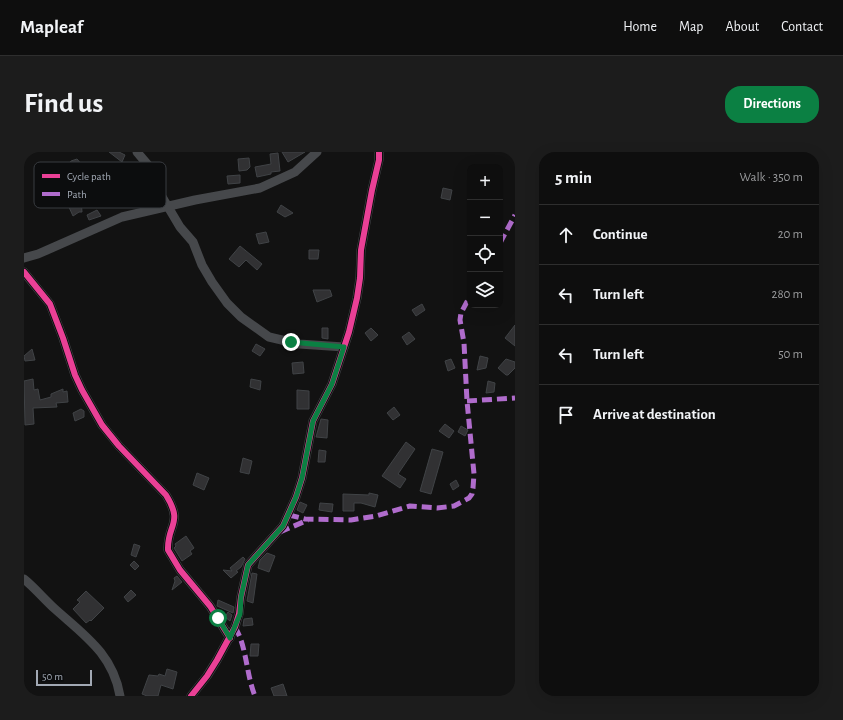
<!DOCTYPE html>
<html lang="en">
<head>
<meta charset="utf-8">
<style>
	:root { --surface:#0e0e0e; --page:#1c1c1c; --text:#f1f3f6; --muted:#9b9c9e; --line:#2e2e2e; --accent:#0b8043 }
	body { margin:0; font-family:"Alegreya Sans",sans-serif; background:var(--page); color:var(--text) }
	.controls { position:absolute; right:12px; top:12px; display:grid; overflow:hidden; border-radius:8px; box-shadow:0 4px 16px #0002 }
	.controls button { width:36px; height:36px; display:grid; place-items:center; padding:0; border:0; border-bottom:1px solid var(--line); background:var(--surface); color:var(--text); font:20px sans-serif }
	.scale { position:absolute; left:12px; bottom:10px; width:56px; box-sizing:border-box; padding-left:4px; border:2px solid #a2a9b4; border-top:0; font-size:11px; line-height:14px; white-space:nowrap; color:#a2a9b4; -webkit-text-stroke:3px #0c0d0e; paint-order:stroke }
	.stop { position:absolute; width:12px; height:12px; margin:-9px; border:3px solid #0b8043; border-radius:50%; background:#fff }
	.stop.end { background:#0b8043; border-color:#fff; box-shadow:0 1px 4px #0008 }
	.list { margin:0; padding:0; list-style:none }
	h2 { display:flex; justify-content:space-between; align-items:center; height:52px; margin:0; padding:0 16px; font-size:17px }
	h2 small { font-size:13px; font-weight:400; color:var(--muted) }
	.list li { display:grid; grid-template-columns:26px 1fr auto; gap:12px; align-items:center; box-sizing:border-box; height:60px; padding:0 16px; border-top:1px solid var(--line) }
	.list b { display:block; font-size:15px; white-space:nowrap }
	.list em { font-size:13px; font-style:normal; color:var(--muted) }
	.icon { flex:none; width:22px; height:22px; fill:none; stroke:currentColor; stroke-width:2; stroke-linecap:round; stroke-linejoin:round }
	.map { position:relative; flex:none; width:491px; height:544px; overflow:hidden; border-radius:16px }
	header { display:flex; align-items:center; gap:24px; box-sizing:border-box; height:56px; padding:0 20px; background:var(--surface); border-bottom:1px solid var(--line) }
	header strong { font-size:19px }
	nav { display:flex; gap:22px; margin-inline-start:auto; font-size:14px }
	.intro { display:flex; align-items:center; justify-content:space-between; box-sizing:border-box; height:96px; padding:0 24px }
	h1 { margin:0; font-size:28px }
	.button { padding:10px 18px; border-radius:16px; background:var(--accent); color:#fff; font-size:14px; font-weight:700 }
	main { display:flex; gap:24px; padding:0 24px }
	aside { flex:1; background:var(--surface); border-radius:16px; box-shadow:0 4px 16px #0002 }
	.map>svg:first-child { display:block }
	.building { fill:#313133; stroke:#404346 }
	.lines { fill:none; stroke-linecap:round; stroke-linejoin:round }
	.minor { stroke:#46484b; stroke-width:9 }
	.quiet { stroke:#b06ccc; stroke-width:5; stroke-dasharray:10 5; stroke-linecap:butt }
	.cycleway-casing { stroke:#0c0d0e; stroke-width:8 }
	.cycleway { stroke:#ea4096; stroke-width:6 }
	.route { stroke:#0b8043; stroke-width:5 }
	.key { fill:#0c0d0e; stroke:#393c40; stroke-width:1 }
	.key-label { font-size:11px; fill:#a2a9b4 }
</style>
</head>
<body>
<header>
<strong>Mapleaf</strong>
<nav><a>Home</a><a>Map</a><a>About</a><a>Contact</a></nav>
</header>
<div class="intro"><h1>Find us</h1><a class="button">Directions</a></div>
<main>
<div class="map">
<svg width="491" height="544" viewBox="0 0 491 544">
	<rect width="100%" height="100%" fill="#121212"/>
	<g class="building">
		<path d="M85 0H95L101 3 98 10Z"/>
		<path d="M258 0H281L264 10Z"/>
		<path d="M254 1 256 19 247 20V22L233 25 231 15 247 12 246 2Z"/>
		<path d="M225 6 226 15 223 18 215 19 214 7Z"/>
		<path d="M53 7 59 14 61 26 73 21 77 26 69 32 71 35 67 38 54 41 49 29 47 31 38 20 47 9Z"/>
		<path d="M216 23V31L204 32 203 24Z"/>
		<path d="M419 36 428 38 426 48 417 46Z"/>
		<path d="M51 46 57 48 58 60H55L49 64 44 53Z"/>
		<path d="M257 53 269 61 261 65 253 60Z"/>
		<path d="M73 58 77 64 65 68 63 63Z"/>
		<path d="M242 80 245 90 235 92 232 82Z"/>
		<path d="M216 94 238 112 233 118 222 108 215 115 205 107Z"/>
		<path d="M285 98H295L294 107H285Z"/>
		<path d="M289 138H306L308 144 293 150Z"/>
		<path d="M398 152 401 158 392 164 388 158Z"/>
		<path d="M491 173V194L481 186Z"/>
		<path d="M298 176H304V187L298 186Z"/>
		<path d="M347 176 354 183 347 189 341 181Z"/>
		<path d="M385 180 391 187 383 193 378 185Z"/>
		<path d="M232 192 241 197 236 204 228 199Z"/>
		<path d="M8 197 11 208 1 209 0 204Z"/>
		<path d="M456 204 464 206 462 216 453 218Z"/>
		<path d="M427 207 431 216 424 219 421 209Z"/>
		<path d="M482 207 491 210V216L484 223H482L474 216Z"/>
		<path d="M279 210 280 221 269 222 268 211Z"/>
		<path d="M9 227 10 238 14 237 16 248 27 245V242L39 237V240L43 239 44 250 32 251 33 255 9 256 10 272 1 273 0 229Z"/>
		<path d="M227 227 237 229 236 238 226 235Z"/>
		<path d="M464 229 471 231 470 240 462 241Z"/>
		<path d="M273 238 285 239V257H273Z"/>
		<path d="M370 255 376 263 369 268 363 261Z"/>
		<path d="M57 257 60 259V265L51 269 49 261Z"/>
		<path d="M297 267 304 268 303 286 292 285Z"/>
		<path d="M421 272 430 279 425 286 415 279Z"/>
		<path d="M437 274 444 278 441 284 434 280Z"/>
		<path d="M382 290 391 297 374 322 382 327 376 336 358 324Z"/>
		<path d="M408 297 419 300 407 342 396 339Z"/>
		<path d="M295 298 302 299 301 310H294Z"/>
		<path d="M219 306 228 309 225 322 216 320Z"/>
		<path d="M173 321 185 326 180 338 169 333Z"/>
		<path d="M432 328 435 334 429 338 426 332Z"/>
		<path d="M345 341 354 343 351 355 337 351H330V359H319V342L345 343Z"/>
		<path d="M276 350 283 353 279 361 273 358Z"/>
		<path d="M296 351 309 352 308 360 295 358Z"/>
		<path d="M162 384 170 396 166 399 168 402 158 409 150 396 152 394 151 392Z"/>
		<path d="M110 392 116 394 112 405 107 403Z"/>
		<path d="M243 401 251 404 245 420 234 416 236 408Z"/>
		<path d="M219 405 221 407 217 415 212 419 214 420 207 426 199 418 208 419 206 416Z"/>
		<path d="M110 409 115 414 111 418 106 413Z"/>
		<path d="M228 421 233 422 229 451 223 449Z"/>
		<path d="M153 424 158 430 148 438 151 429 150 426Z"/>
		<path d="M107 438 112 443 104 450 100 445Z"/>
		<path d="M62 439 80 456 67 469 66 468 62 471 49 457 56 450 53 448Z"/>
		<path d="M194 448 210 455 209 461 193 454Z"/>
		<path d="M204 460 208 463 206 469 201 465Z"/>
		<path d="M228 466 229 473 219 474 220 467Z"/>
		<path d="M227 492H235L234 504H226Z"/>
		<path d="M143 517 153 520 149 537 137 533 134 544H123L118 542 125 523 134 524 135 522 141 524Z"/>
		<path d="M259 532 263 544H250L247 536Z"/>
	</g>
	<g class="lines">
		<g class="minor">
			<path d="M113 0 124 13 134 38 156 75 169 90 178 113 188 130 203 151 217 165 245 185 275 192 320 195"/>
			<path d="M0 106 14 102 98 65 171 48 236 36 271 20 293 0"/>
			<path d="M0 120 26 152 39 186 51 223 58 238 78 273 95 294 142 343C160 372 143 372 144 398L156 418 186 454 206 486"/>
			<path d="M0 427C11 436 20 447 31 457 60 483 89 502 96 544"/>
			<path d="M167 544 183 524 193 508 211 475 215 462 217 445 224 413 259 374 272 345 278 326 289 269 308 232 325 180 333 146 336 126 337 98 348 38 355 8V0"/>
		</g>
		<g class="quiet">
			<path d="M476 91 491 63"/>
			<path d="M443 249 491 246"/>
			<path d="M265 363 281 367 327 368 352 364 386 354 413 356 430 354 445 346 448 342 449 336 450 322 443 249 440 191 436 168 437 161 446 144"/>
			<path d="M256 380 284 368"/>
			<path d="M211 475C223 495 222 522 231 544"/>
		</g>
		<defs>
			<g id="cycleway">
				<path d="M0 120 26 152 39 186 51 223 58 238 78 273 95 294 142 343C160 372 143 372 144 398L156 418 186 454 206 486"/>
				<path d="M167 544 183 524 193 508 211 475 215 462 217 445 224 413 259 374 272 345 278 326 289 269 308 232 325 180 333 146 336 126 337 98 348 38 355 8V0"/>
			</g>
		</defs>
		<use href="#cycleway" class="cycleway-casing"/>
		<use href="#cycleway" class="cycleway"/>
	</g>
	<g class="lines">
		<path class="route" d="M194 466 206 486 216 462 217 445 224 413 259 374 272 345 278 326 289 269 308 232 320 195 267 190"/>
	</g>
	<rect x="10" y="10" width="132" height="46" rx="6" class="key"/>
	<rect x="18" y="22" width="18" height="4" fill="#ea4096"/>
	<rect x="18" y="40" width="18" height="4" fill="#b06ccc"/>
	<g class="key-label">
		<text x="43" y="28">Cycle path</text>
		<text x="43" y="46">Path</text>
	</g>
</svg>
<div class="controls">
<button>+</button>
<button>−</button>
<button><svg class="icon" aria-label="locate" viewBox="0 0 24 24"><circle cx="12" cy="12" r="6"/><path d="M12 2v4M12 18v4M2 12h4M18 12h4"/></svg></button>
<button><svg class="icon" aria-label="layers" viewBox="0 0 24 24"><path d="M12 4l9 5-9 5-9-5zM3 14l9 5 9-5"/></svg></button>
</div>
<div class="scale">50 m</div>
<div class="stop" style="left:194px;top:466px"></div>
<div class="stop end" style="left:267px;top:190px"></div>
</div>
<aside>
<h2>5 min<small>Walk · 350 m</small></h2>
<ul class="list">
<li><svg class="icon" aria-label="ahead" viewBox="0 0 24 24"><path d="M12 20V5M6 11l6-6 6 6"/></svg><div><b>Continue</b></div><em>20 m</em></li>
<li><svg class="icon" aria-label="left" viewBox="0 0 24 24"><path d="M17 20v-9H6M10 6l-5 5 5 5"/></svg><div><b>Turn left</b></div><em>280 m</em></li>
<li><svg class="icon" aria-label="left" viewBox="0 0 24 24"><path d="M17 20v-9H6M10 6l-5 5 5 5"/></svg><div><b>Turn left</b></div><em>50 m</em></li>
<li><svg class="icon" aria-label="arrive" viewBox="0 0 24 24"><path d="M6 21V4h12l-3 4 3 4H6"/></svg><div><b>Arrive at destination</b></div></li>
</ul>
</aside>
</main>
</body>
</html>
